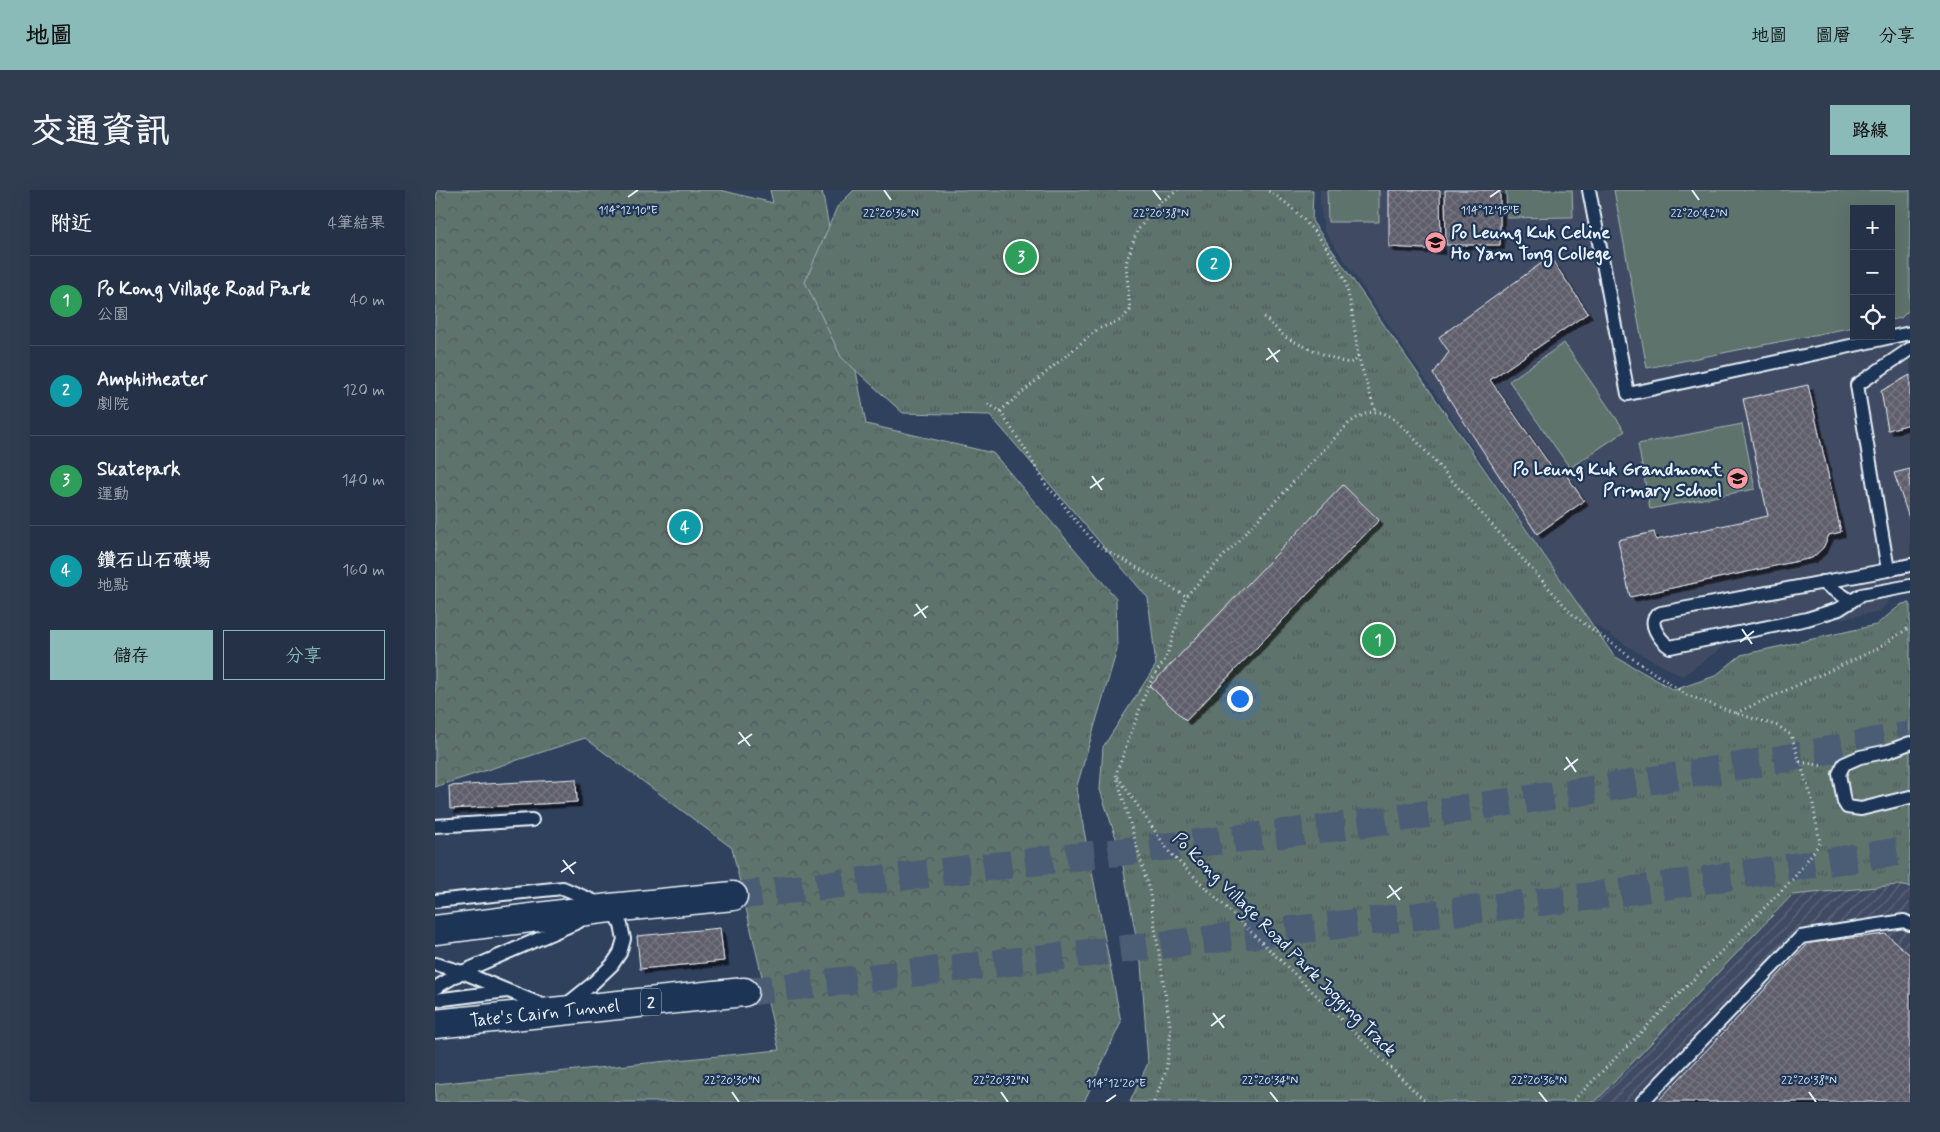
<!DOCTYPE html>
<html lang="zh-TW">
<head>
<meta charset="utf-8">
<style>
	:root { --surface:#243146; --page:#303d51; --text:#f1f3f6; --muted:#a3a9b3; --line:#414c5f; --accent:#8bbbb9 }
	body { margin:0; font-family:Mynerve,"LXGW WenKai TC",sans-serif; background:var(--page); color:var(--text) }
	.controls { position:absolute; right:15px; top:15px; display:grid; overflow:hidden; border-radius:0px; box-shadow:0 5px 20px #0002 }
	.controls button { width:45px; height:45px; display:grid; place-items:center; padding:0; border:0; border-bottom:1px solid var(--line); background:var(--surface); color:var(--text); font:25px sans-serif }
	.you { position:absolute; left:804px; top:508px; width:18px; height:18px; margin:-12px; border:4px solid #fff; border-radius:50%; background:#1a73e8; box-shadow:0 0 0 8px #1a73e833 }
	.badge { display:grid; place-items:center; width:32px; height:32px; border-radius:50%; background:var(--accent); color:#fff; font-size:16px; font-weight:700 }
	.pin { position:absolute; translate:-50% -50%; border:2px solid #fff; box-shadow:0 1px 5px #0006 }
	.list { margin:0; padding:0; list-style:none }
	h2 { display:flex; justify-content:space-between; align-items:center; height:65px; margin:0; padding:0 20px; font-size:21px }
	h2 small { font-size:16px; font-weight:400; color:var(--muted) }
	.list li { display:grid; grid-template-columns:32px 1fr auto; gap:15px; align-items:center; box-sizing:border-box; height:90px; padding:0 20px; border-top:1px solid var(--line) }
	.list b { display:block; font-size:19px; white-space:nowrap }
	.list p { margin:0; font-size:16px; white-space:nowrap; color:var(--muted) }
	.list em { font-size:16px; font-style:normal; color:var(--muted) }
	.actions { display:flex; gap:10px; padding:15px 20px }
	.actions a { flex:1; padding:11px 0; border:1px solid var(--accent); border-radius:0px; text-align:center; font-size:18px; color:var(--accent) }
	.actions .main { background:var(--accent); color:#111 }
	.icon { flex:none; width:28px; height:28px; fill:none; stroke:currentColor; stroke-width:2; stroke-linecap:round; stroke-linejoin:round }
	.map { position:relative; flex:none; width:1475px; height:912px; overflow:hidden; border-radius:0px }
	header { display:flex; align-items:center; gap:30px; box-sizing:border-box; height:70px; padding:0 25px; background:var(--accent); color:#111 }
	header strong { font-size:24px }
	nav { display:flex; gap:28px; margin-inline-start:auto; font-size:18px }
	.intro { display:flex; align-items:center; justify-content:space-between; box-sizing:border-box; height:120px; padding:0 30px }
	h1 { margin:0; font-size:35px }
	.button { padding:12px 22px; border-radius:0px; background:var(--accent); color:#111; font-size:18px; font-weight:700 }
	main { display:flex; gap:30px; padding:0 30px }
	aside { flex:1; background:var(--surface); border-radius:0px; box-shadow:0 5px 20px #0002 }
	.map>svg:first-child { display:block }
	.built { fill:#414c64; fill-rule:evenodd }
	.industrial { fill:url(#industrial-furrows) }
	.grass { fill:#5e736d; stroke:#a3b2b2 }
	.forest { fill:url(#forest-crowns); stroke:#a3b2b2 }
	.park { fill:url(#park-tufts); stroke:#a3b2b2 }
	.building { fill:url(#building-cross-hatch); stroke:#e8f1f8; filter:url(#shadow) }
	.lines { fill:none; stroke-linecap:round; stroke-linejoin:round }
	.trunk-tunnel { stroke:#4c5b74; stroke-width:28; stroke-dasharray:28 14; stroke-linecap:butt }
	.service-casing { stroke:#e8f1f8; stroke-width:16 }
	.trunk-casing { stroke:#e8f1f8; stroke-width:31 }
	.path { stroke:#e8f1f8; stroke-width:3; stroke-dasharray:1 4; stroke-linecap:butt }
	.service { stroke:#1d3557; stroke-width:12 }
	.trunk { stroke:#1d3557; stroke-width:28 }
	.ticks { fill:none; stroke:#e8f1f8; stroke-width:2 }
	.labels { text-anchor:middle; stroke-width:4.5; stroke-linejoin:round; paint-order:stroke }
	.shield { fill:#1d3557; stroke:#abb9c8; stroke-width:1 }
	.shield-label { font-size:16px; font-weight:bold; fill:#e8f1f8 }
	.poi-label { font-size:18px; font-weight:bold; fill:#e8f1f8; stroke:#1d3557; text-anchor:start }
	.street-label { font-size:18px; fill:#e8f1f8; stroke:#1d3557 }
	.ticks-label { font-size:12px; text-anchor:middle; fill:#e8f1f8; stroke:#1d3557; stroke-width:4.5; stroke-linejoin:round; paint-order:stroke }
</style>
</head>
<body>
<header>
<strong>地圖</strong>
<nav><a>地圖</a><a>圖層</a><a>分享</a></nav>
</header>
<div class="intro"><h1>交通資訊</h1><a class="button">路線</a></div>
<main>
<aside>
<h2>附近<small>4筆結果</small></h2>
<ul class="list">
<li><span class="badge" style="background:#2e9e5b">1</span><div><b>Po Kong Village Road Park</b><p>公園</p></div><em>40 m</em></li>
<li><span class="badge" style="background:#0f9aa8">2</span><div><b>Amphitheater</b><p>劇院</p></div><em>120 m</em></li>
<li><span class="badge" style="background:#2e9e5b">3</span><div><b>Skatepark</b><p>運動</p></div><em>140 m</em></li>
<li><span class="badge" style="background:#0f9aa8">4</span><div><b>鑽石山石礦場</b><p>地點</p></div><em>160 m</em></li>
</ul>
<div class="actions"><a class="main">儲存</a><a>分享</a></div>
</aside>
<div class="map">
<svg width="1475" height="912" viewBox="0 0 1475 912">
	<defs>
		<pattern id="industrial-furrows" width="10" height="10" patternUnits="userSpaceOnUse" patternTransform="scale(1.25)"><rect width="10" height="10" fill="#414c64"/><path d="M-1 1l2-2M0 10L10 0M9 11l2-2" fill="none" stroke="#5c667b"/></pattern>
		<pattern id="forest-crowns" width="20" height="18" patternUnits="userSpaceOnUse" patternTransform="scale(1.25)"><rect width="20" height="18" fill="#5e736d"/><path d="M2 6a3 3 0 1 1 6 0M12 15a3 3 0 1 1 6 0" fill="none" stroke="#515b5a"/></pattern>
		<pattern id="park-tufts" width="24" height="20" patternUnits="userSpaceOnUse" patternTransform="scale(1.25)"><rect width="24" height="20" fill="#5e736d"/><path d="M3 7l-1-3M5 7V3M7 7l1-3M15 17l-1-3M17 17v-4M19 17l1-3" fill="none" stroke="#515b5a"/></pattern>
		<pattern id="building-cross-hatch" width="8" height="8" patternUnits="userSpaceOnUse" patternTransform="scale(1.25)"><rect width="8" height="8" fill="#5e5d6a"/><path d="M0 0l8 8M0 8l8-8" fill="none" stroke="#757580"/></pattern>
		<filter id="shadow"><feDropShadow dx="4.5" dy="4.5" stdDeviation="0" flood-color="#0009"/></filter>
	</defs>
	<rect width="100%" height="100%" fill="#30415d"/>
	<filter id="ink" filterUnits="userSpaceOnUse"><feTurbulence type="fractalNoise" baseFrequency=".02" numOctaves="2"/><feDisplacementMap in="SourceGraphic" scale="10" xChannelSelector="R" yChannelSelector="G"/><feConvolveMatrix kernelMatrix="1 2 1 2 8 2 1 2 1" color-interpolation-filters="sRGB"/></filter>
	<g filter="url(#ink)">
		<path class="built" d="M885 0H1475V400L1461 403 1445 421 1298 450 1247 486 1202 462 1156 432 889 40 885 14ZM1419 19H1456V146H1419Z"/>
		<path class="industrial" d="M1463 695 1475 697V912H1160L1358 705Z"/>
		<g class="grass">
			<path d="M892 0H944V32H893Z"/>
			<path d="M1071 0H1137L1138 27 1072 28Z"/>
			<path d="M1179 0H1475V119L1466 128 1456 130V19H1419V137L1212 178Z"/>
			<path d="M1129 153 1190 241 1135 278 1074 191Z"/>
			<path d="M1307 234 1320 299 1215 319 1203 254Z"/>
		</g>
		<path class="forest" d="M3 0H285L338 13 335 0H387L431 234 558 263 681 408 682 460 641 599 686 832 649 912H0V894L344 860 297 658 150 548 0 597V14Z"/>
		<path class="park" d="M419 0H878L877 31 1179 466 1239 500 1280 486 1306 465 1441 435 1467 414 1475 413V697L1463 695 1357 705 1160 912H695L713 873 706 773 685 660 665 600 668 557 721 475 713 408 555 225 468 223 406 167 370 92 402 17Z"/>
		<g class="building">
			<path d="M954 0H1005L1006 60 954 57Z"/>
			<path d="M1010 0H1065V55H1011Z"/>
			<path d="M1115 67 1153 123 1055 190 1122 285 1128 280 1149 311 1102 344 998 184 1014 162 1004 147Z"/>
			<path d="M1475 185V234L1453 240 1446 201Z"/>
			<path d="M1373 195 1406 342 1394 345 1388 358 1377 368 1195 407 1183 350 1219 342 1221 350 1333 326 1308 209Z"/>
			<path d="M1475 279V331L1459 283Z"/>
			<path d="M908 295 944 330 751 531 715 496Z"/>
			<path d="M141 589 142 612 15 619 14 596Z"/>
			<path d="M285 738 289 771 205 779 202 746Z"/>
			<path d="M1451 744 1475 765V912H1222L1374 753Z"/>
		</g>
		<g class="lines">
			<g class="trunk-tunnel">
				<path d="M298 706 903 637 1170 598 1352 568 1475 545"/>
				<path d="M309 802 1159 706 1475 660"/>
			</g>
			<defs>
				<g id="service">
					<path d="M1154 0 1193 204 1475 143"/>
					<path d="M1475 159 1422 195 1453 380 1226 423C1209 429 1225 451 1235 457L1372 429 1404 419 1426 405 1475 396"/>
					<path d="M1453 380 1475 375"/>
					<path d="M1387 392 1416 411"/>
					<path d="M1475 553 1454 561 1425 567 1409 574 1404 584 1409 612 1412 617 1426 619 1475 607"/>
					<path d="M0 636 97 630"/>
					<path d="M0 711 128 698 175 718 186 735 189 749 185 763 177 775 156 795 131 815"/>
					<path d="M0 774 27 782 110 816"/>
					<path d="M0 798 27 782 143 732"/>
					<path d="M0 810 72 801"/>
					<path d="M1207 912 1366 747 1469 731 1475 734"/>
				</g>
				<g id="trunk">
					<path d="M0 740 175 718 298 706"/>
					<path id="s1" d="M0 834 309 802"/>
				</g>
			</defs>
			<use href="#service" class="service-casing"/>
			<use href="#trunk" class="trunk-casing"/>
			<g class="path">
				<path d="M829 127 850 147 866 155 905 171 914 173 920 171 923 165C919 137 917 104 904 78 892 53 857 12 831 0"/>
				<path d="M923 166 940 220"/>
				<path d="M553 214 565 221 590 259 612 297 624 308 634 323 661 354 751 406"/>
				<path d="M565 221 663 139 686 130 695 120 691 73 702 41 723 14 743 0"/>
				<path d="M1301 523 1440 460 1475 437"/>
				<path d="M1365 572 1389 576"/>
				<path d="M683 587 735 663 991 912"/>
				<path d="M719 912 731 881 736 841 714 699 681 584 714 494 731 468 751 406 914 233C943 213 953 222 976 245L1139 426 1201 471 1252 505 1300 523 1343 536 1356 545 1377 609 1385 653 1358 689 1137 912"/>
			</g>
			<use href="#service" class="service"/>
			<use href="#trunk" class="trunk"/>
		</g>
	</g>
	<path class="ticks" d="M449 0 456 10M718 0 726 10M1257 0 1264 10M193 7 203 0M1055 7 1065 0M833 158 843 172M831 170 845 160M657 286 667 300M655 298 669 288M481 414 491 428M479 426 493 416M1307 439 1317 454M1305 452 1319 441M304 542 315 556M303 554 317 544M1131 567 1141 582M1129 580 1143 569M128 670 139 684M126 682 141 672M954 695 965 710M952 708 967 697M778 823 789 838M776 836 790 825M297 902 304 912M566 902 573 912M835 902 843 912M1104 902 1112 912M1374 902 1381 912M671 912 681 905"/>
	<defs>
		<symbol id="school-disc" viewBox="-11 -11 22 22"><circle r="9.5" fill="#ff9aa2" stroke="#1d3557"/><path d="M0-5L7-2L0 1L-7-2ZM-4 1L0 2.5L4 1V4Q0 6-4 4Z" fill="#111"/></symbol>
	</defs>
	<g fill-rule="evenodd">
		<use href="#school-disc" x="988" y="40" width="25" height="25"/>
		<use href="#school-disc" x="1290" y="276" width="25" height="25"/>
	</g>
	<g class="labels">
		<rect class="shield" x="206" y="798.5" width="20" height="27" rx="4"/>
		<g class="shield-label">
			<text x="216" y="818">2</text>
		</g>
		<g class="poi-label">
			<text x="1016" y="48">Po Leung Kuk Celine<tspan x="1016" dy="21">Ho Yam Tong College</tspan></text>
			<text x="1287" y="285" text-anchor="end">Po Leung Kuk Grandmont<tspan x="1287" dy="21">Primary School</tspan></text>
		</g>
		<g class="street-label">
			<text transform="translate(850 754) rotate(45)" y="6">Po Kong Village Road Park Jogging Track</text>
			<text dy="6" stroke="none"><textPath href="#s1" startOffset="110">Tate's Cairn Tunnel</textPath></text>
		</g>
	</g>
	<g class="ticks-label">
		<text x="193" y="24">114°12'10"E</text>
		<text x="1055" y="24">114°12'15"E</text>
		<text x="456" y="27">22°20'36"N</text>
		<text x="726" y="27">22°20'38"N</text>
		<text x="1264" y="27">22°20'42"N</text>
		<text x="297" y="894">22°20'30"N</text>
		<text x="566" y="894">22°20'32"N</text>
		<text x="835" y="894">22°20'34"N</text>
		<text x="1104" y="894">22°20'36"N</text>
		<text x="1374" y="894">22°20'38"N</text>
		<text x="681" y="897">114°12'20"E</text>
	</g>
</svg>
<div class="controls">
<button>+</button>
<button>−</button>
<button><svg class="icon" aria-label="locate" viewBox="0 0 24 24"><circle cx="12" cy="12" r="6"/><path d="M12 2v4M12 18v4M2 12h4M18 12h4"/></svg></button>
</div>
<div class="you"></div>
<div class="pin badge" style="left:943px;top:450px;background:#2e9e5b">1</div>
<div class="pin badge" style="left:779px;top:74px;background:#0f9aa8">2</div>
<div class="pin badge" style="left:586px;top:67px;background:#2e9e5b">3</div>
<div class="pin badge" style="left:250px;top:337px;background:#0f9aa8">4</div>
</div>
</main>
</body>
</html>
